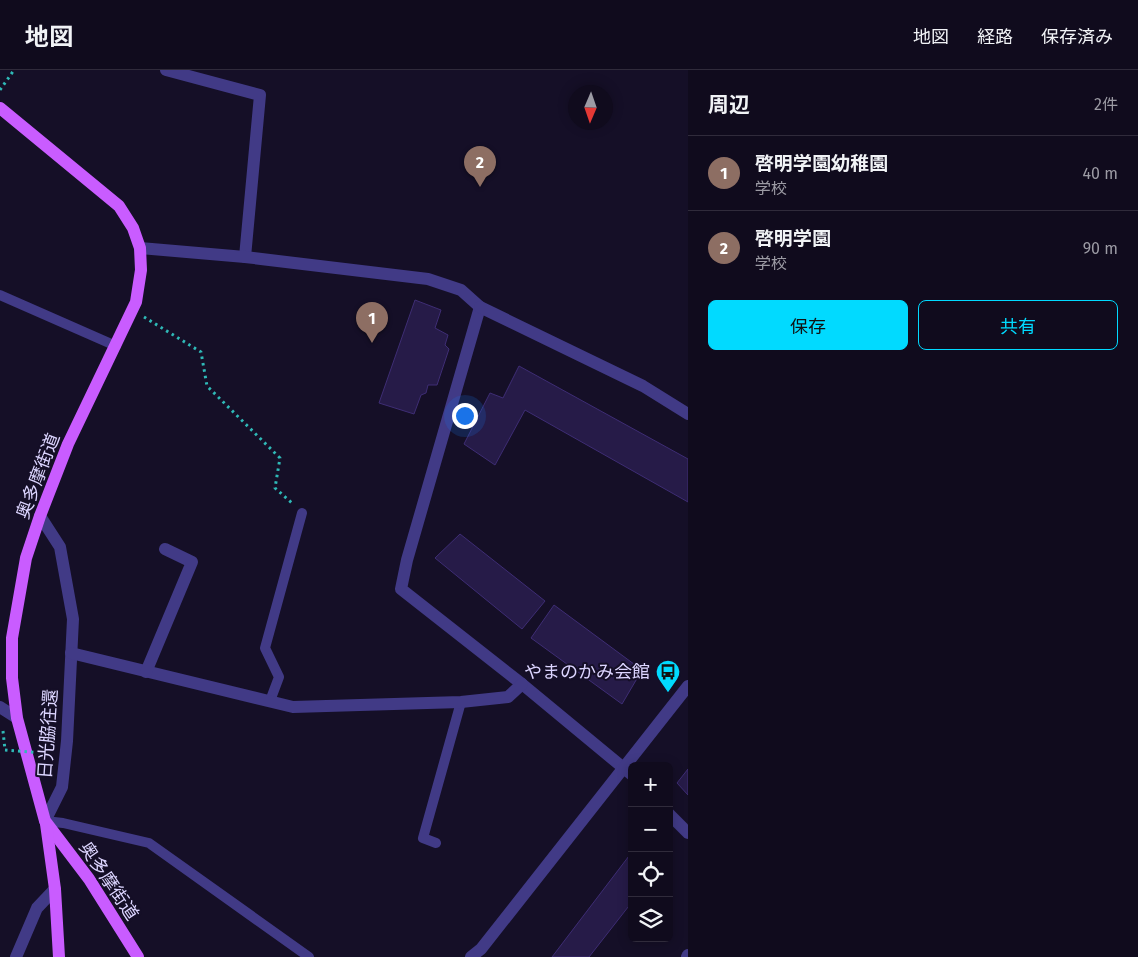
<!DOCTYPE html>
<html lang="ja">
<head>
<meta charset="utf-8">
<style>
	:root { --surface:#100b1d; --page:#191426; --text:#f1f3f6; --muted:#9c9ba4; --line:#302b3b; --accent:#01daff }
	body { margin:0; font-family:"Fira Sans","Noto Sans JP",sans-serif; background:var(--page); color:var(--text) }
	.controls { position:absolute; right:15px; bottom:15px; display:grid; overflow:hidden; border-radius:8px; box-shadow:0 2px 12px #0003 }
	.controls button { width:45px; height:45px; display:grid; place-items:center; padding:0; border:0; border-bottom:1px solid var(--line); background:var(--surface); color:var(--text); font:25px sans-serif }
	.compass { position:absolute; left:568px; top:15px; width:45px; height:45px; border-radius:50%; background:var(--surface); box-shadow:0 2px 12px #0003; rotate:182deg }
	.you { position:absolute; left:464px; top:345px; width:18px; height:18px; margin:-12px; border:4px solid #fff; border-radius:50%; background:#1a73e8; box-shadow:0 0 0 8px #1a73e833 }
	.badge { display:grid; place-items:center; width:32px; height:32px; border-radius:50%; background:var(--accent); color:#fff; font-size:16px; font-weight:700 }
	.pin { position:absolute; translate:-50% -41px; filter:drop-shadow(0 1px 2px #0008) }
	.pin::after { content:''; position:absolute; top:26px; width:18px; height:15px; background:inherit; clip-path:polygon(0 0,100% 0,50% 100%) }
	.list { margin:0; padding:0; list-style:none }
	h2 { display:flex; justify-content:space-between; align-items:center; height:65px; margin:0; padding:0 20px; font-size:21px }
	h2 small { font-size:16px; font-weight:400; color:var(--muted) }
	.list li { display:grid; grid-template-columns:32px 1fr auto; gap:15px; align-items:center; box-sizing:border-box; height:75px; padding:0 20px; border-top:1px solid var(--line) }
	.list b { display:block; font-size:19px; white-space:nowrap }
	.list p { margin:0; font-size:16px; white-space:nowrap; color:var(--muted) }
	.list em { font-size:16px; font-style:normal; color:var(--muted) }
	.actions { display:flex; gap:10px; padding:15px 20px }
	.actions a { flex:1; padding:11px 0; border:1px solid var(--accent); border-radius:8px; text-align:center; font-size:18px; color:var(--accent) }
	.actions .main { background:var(--accent); color:#111 }
	.icon { flex:none; width:28px; height:28px; fill:none; stroke:currentColor; stroke-width:2; stroke-linecap:round; stroke-linejoin:round }
	.map { position:relative; flex:none; width:688px; height:887px; overflow:hidden }
	header { display:flex; align-items:center; gap:30px; box-sizing:border-box; height:70px; padding:0 25px; background:var(--surface); border-bottom:1px solid var(--line) }
	header strong { font-size:24px }
	nav { display:flex; gap:28px; margin-inline-start:auto; font-size:18px }
	main { display:flex }
	aside { flex:1; background:var(--surface) }
	.map>svg:first-child { display:block }
	.building { fill:#261b48; stroke:#3e2d74 }
	.lines { fill:none; stroke-linecap:round; stroke-linejoin:round }
	.path { stroke:#2fb9b7; stroke-width:3; stroke-dasharray:2.5 4; stroke-linecap:butt }
	.service { stroke:#413a86; stroke-width:10 }
	.minor { stroke:#413a86; stroke-width:12 }
	.tertiary { stroke:#413a86; stroke-width:12 }
	.primary { stroke:#c95cff; stroke-width:12 }
	.path-bridge { stroke:#2fb9b7; stroke-width:3; stroke-dasharray:2.5 4; stroke-linecap:butt }
	.labels { text-anchor:middle; stroke-width:4; stroke-linejoin:round; paint-order:stroke }
	.street-label { font-size:18px; fill:#dcd5ff; stroke:#150f27 }
	.poi-label { font-size:18px; fill:#dcd5ff; stroke:#150f27; text-anchor:end }
</style>
</head>
<body>
<header>
<strong>地図</strong>
<nav><a>地図</a><a>経路</a><a>保存済み</a></nav>
</header>
<main>
<div class="map">
<svg width="688" height="887" viewBox="0 0 688 887">
	<rect width="100%" height="100%" fill="#150f27"/>
	<g class="building">
		<path d="M415 230 441 240 435 258 448 265 445 275 449 279 437 315H428L426 323 421 325 414 344 379 333Z"/>
		<path d="M519 296 688 389V432L525 340 495 395 464 374 490 323 503 328Z"/>
		<path d="M460 464 545 531 522 559 435 488Z"/>
		<path d="M554 535 642 600 622 634 531 568Z"/>
		<path d="M688 699V725L677 713Z"/>
		<path d="M632 782V832L589 887H552Z"/>
	</g>
	<g class="lines">
		<g class="path">
			<path d="M0 20 14 0"/>
			<path d="M144 247 201 282 207 316 280 388 275 418 293 434"/>
			<path d="M3 661 5 680"/>
		</g>
		<g class="service">
			<path d="M0 225 116 276"/>
			<path d="M270 631 279 607 265 578 302 443"/>
			<path d="M45 751 63 753 149 773 309 887"/>
			<path d="M436 773 423 768 461 632"/>
		</g>
		<g class="minor">
			<path d="M166 0 260 25 245 187"/>
			<path d="M140 178 245 187 428 209 461 220 480 237 407 490 401 519 522 614 632 705"/>
			<path d="M40 446 60 477 73 549 67 671 62 717 45 751"/>
			<path d="M71 583 293 637 461 632 508 627 522 614"/>
			<path d="M146 602 192 492 165 479"/>
			<path d="M0 637 17 648"/>
			<path d="M669 744 688 763"/>
			<path d="M16 887 37 838 55 819"/>
			<path d="M687 887 688 885"/>
		</g>
		<g class="tertiary">
			<path d="M480 237 643 316 688 344"/>
			<path d="M471 887 481 879 688 616"/>
		</g>
		<g class="primary">
			<path d="M0 38 119 136 133 158 140 178 141 200 136 232 68 374 40 446 26 488 12 568V608L17 648 45 751 89 809 138 887"/>
			<path d="M46 754 55 819 59 887"/>
		</g>
		<path class="path-bridge" d="M5 680 44 683"/>
	</g>
	<defs>
		<symbol id="bus-pin" viewBox="-11 -11 22 30"><path d="M0 17L-7.5 6A9.5 9.5 0 1 1 7.5 6Z" fill="#01daff" stroke="#150f27"/><path d="M-5-6H5V4H4V6H2V4H-2V6H-4V4H-5ZM-3.5-4V0h7V-4ZM-3.5 1.2v1.5H-2V1.2ZM2 1.2v1.5H3.5V1.2Z" fill="#111"/></symbol>
	</defs>
	<g fill-rule="evenodd">
		<use href="#bus-pin" x="654" y="588" width="28" height="38"/>
	</g>
	<g class="labels">
		<g class="street-label">
			<text transform="translate(38 406) rotate(-69)" y="6">奥多摩街道</text>
			<text transform="translate(48 664) rotate(-86)" y="6">日光脇往還</text>
			<text transform="translate(109 811) rotate(56)" y="6">奥多摩街道</text>
		</g>
		<g class="poi-label">
			<text x="650" y="608">やまのかみ会館</text>
		</g>
	</g>
</svg>
<div class="controls">
<button>+</button>
<button>−</button>
<button><svg class="icon" aria-label="locate" viewBox="0 0 24 24"><circle cx="12" cy="12" r="6"/><path d="M12 2v4M12 18v4M2 12h4M18 12h4"/></svg></button>
<button><svg class="icon" aria-label="layers" viewBox="0 0 24 24"><path d="M12 4l9 5-9 5-9-5zM3 14l9 5 9-5"/></svg></button>
</div>
<svg class="compass" viewBox="-18 -18 36 36"><path d="M0-13l5 13h-10z" fill="#e53935"/><path d="M0 13l5-13h-10z" fill="#9c9ba4"/></svg>
<div class="you"></div>
<div class="pin badge" style="left:372px;top:273px;background:#8d6e63">1</div>
<div class="pin badge" style="left:480px;top:117px;background:#8d6e63">2</div>
</div>
<aside>
<h2>周辺<small>2件</small></h2>
<ul class="list">
<li><span class="badge" style="background:#8d6e63">1</span><div><b>啓明学園幼稚園</b><p>学校</p></div><em>40 m</em></li>
<li><span class="badge" style="background:#8d6e63">2</span><div><b>啓明学園</b><p>学校</p></div><em>90 m</em></li>
</ul>
<div class="actions"><a class="main">保存</a><a>共有</a></div>
</aside>
</main>
</body>
</html>
